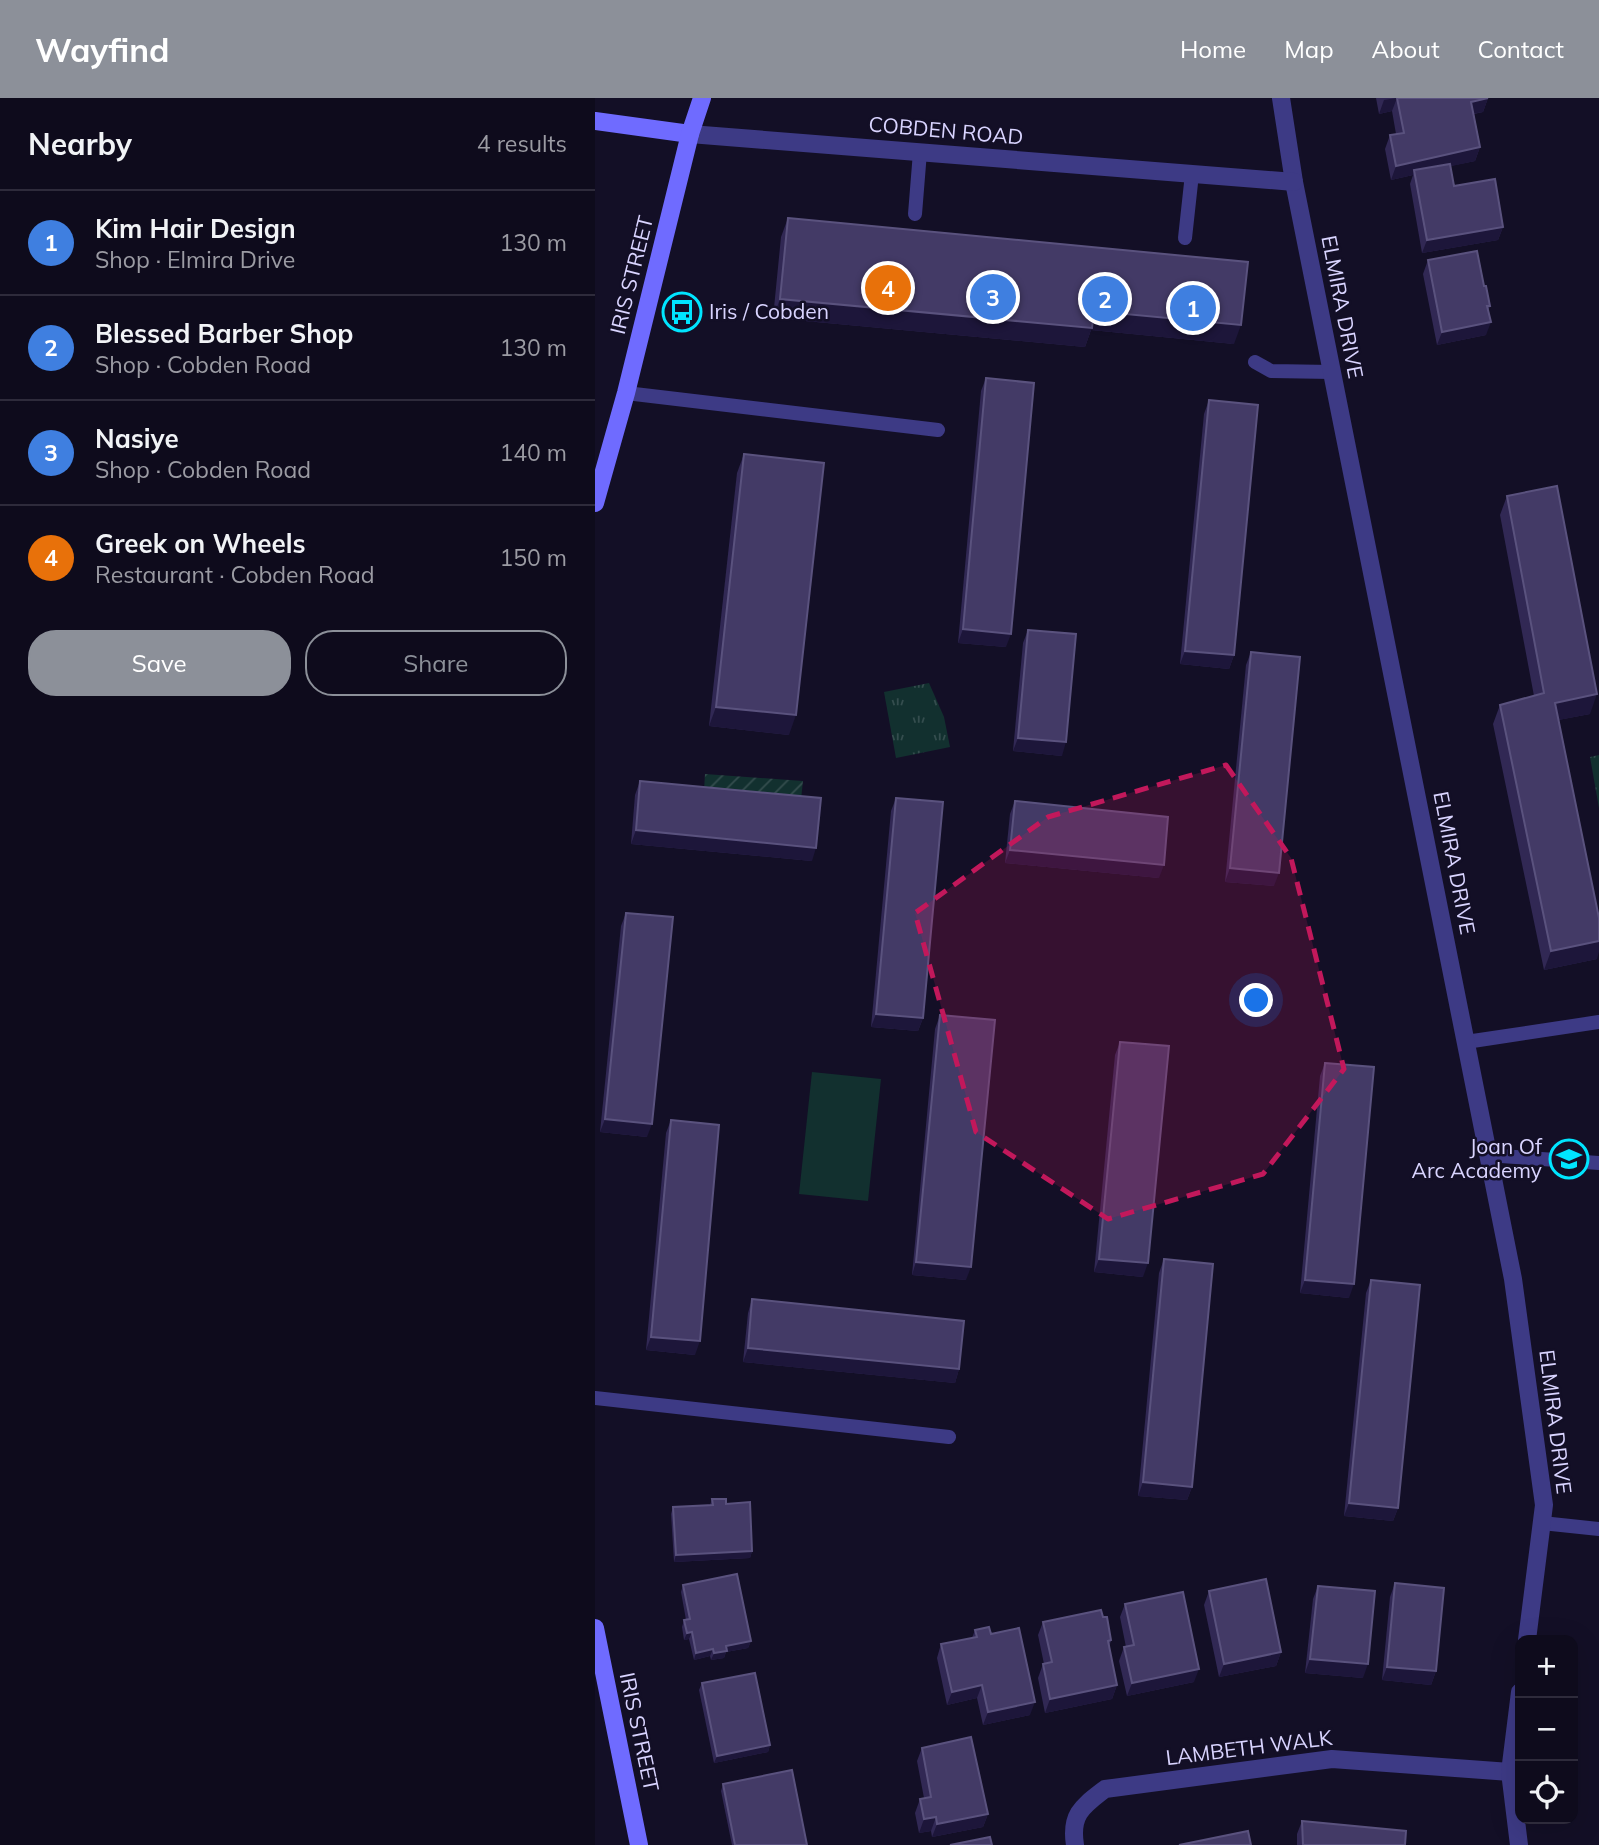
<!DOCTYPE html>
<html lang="en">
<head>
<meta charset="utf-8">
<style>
	:root { --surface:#0e0b1c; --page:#171425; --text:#f1f3f6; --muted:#9b9ba3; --line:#2e2b3b; --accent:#8c9099 }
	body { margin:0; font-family:Mulish,sans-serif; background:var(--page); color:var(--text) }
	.controls { position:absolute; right:21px; bottom:21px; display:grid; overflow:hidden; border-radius:14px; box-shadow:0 7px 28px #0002 }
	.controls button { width:63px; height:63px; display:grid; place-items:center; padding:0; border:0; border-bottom:2px solid var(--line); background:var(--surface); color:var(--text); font:35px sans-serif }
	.you { position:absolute; left:662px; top:903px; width:24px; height:24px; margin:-18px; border:5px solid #fff; border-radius:50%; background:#1a73e8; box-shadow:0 0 0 10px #1a73e833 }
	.badge { display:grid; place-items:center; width:46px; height:46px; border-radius:50%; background:var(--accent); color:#fff; font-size:23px; font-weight:700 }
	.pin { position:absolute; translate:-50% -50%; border:4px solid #fff; box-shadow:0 2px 7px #0006 }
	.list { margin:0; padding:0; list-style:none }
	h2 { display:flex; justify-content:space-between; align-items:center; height:91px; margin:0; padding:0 28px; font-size:30px }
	h2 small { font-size:23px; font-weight:400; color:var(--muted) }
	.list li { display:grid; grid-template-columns:46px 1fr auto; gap:21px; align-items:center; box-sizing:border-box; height:105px; padding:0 28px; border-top:2px solid var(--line) }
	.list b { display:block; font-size:26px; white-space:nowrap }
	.list p { margin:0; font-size:23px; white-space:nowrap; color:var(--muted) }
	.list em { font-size:23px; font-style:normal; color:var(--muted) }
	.actions { display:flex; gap:14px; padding:21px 28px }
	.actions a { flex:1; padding:16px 0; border:2px solid var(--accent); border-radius:28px; text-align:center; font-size:24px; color:var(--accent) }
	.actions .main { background:var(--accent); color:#fff }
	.icon { flex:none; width:38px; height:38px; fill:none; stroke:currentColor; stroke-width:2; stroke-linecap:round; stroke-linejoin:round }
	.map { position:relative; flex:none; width:1004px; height:1747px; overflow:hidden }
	header { display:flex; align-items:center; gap:42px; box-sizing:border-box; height:98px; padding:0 35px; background:var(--accent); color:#fff }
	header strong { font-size:33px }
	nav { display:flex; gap:38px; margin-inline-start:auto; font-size:24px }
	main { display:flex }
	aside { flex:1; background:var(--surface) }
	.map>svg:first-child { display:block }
	.park { fill:url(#park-tufts) }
	.garden { fill:url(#garden-furrows) }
	.pitch { fill:#12302f }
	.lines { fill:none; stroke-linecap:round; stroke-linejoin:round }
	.lane { stroke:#3d3a85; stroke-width:14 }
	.street { stroke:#3d3a85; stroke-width:18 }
	.secondary { stroke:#6f6bff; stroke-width:18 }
	.wall { fill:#312854 }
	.shaded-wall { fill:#1d163a }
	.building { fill:#433a66; stroke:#5a527e; stroke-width:2 }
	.marked { fill:#c2185b; fill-opacity:0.2; stroke:#c2185b; stroke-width:5; stroke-dasharray:14 9; stroke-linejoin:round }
	.labels { text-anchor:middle; stroke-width:5; stroke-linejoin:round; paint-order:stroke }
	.street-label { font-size:21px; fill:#d9d4ff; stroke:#130f26 }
	.poi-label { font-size:21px; fill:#d9d4ff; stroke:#130f26; text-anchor:start }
</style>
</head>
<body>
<header>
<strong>Wayfind</strong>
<nav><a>Home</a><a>Map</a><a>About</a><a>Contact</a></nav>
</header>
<main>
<aside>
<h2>Nearby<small>4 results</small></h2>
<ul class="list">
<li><span class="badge" style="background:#3f7fe0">1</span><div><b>Kim Hair Design</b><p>Shop · Elmira Drive</p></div><em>130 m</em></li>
<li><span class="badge" style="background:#3f7fe0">2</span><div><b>Blessed Barber Shop</b><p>Shop · Cobden Road</p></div><em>130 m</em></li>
<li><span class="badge" style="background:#3f7fe0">3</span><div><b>Nasiye</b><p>Shop · Cobden Road</p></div><em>140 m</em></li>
<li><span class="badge" style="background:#e8710a">4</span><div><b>Greek on Wheels</b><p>Restaurant · Cobden Road</p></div><em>150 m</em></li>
</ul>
<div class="actions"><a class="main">Save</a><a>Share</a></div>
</aside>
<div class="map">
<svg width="1004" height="1747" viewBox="0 0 1004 1747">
	<defs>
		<pattern id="park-tufts" width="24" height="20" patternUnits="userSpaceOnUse" patternTransform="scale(1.75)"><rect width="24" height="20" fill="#12302f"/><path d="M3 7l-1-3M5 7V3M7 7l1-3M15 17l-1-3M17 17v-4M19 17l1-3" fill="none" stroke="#344d4e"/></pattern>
		<pattern id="garden-furrows" width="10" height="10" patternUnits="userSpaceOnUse" patternTransform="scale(1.75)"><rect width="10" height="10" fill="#12302f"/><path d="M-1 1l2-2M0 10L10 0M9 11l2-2" fill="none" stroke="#344d4e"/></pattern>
	</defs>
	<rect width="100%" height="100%" fill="#130f26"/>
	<g class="park">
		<path d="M334 585 349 619 355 649 301 660 289 594Z"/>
		<path d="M1004 657V710L995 659Z"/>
	</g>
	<path class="garden" d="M110 676 208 683 206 701 109 693Z"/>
	<path class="pitch" d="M217 974 286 981 273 1103 204 1096Z"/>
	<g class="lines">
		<g class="lane">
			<path d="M320 116 325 54"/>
			<path d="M590 140 597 76"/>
			<path d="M660 264 676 273 737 274"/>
			<path d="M31 295 343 332"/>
			<path d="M871 944 1004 924"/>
			<path d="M892 1057 1004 1065"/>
			<path d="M0 1300 354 1339"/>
			<path d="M947 1425 1004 1431"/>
		</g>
		<g class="street">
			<path d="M686 0 699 84 918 1181 949 1407 932 1542"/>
			<path d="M95 36 699 84"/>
			<path d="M480 1747C475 1716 488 1708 510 1691L737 1661 915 1674"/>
			<path d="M924 1747 915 1674 925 1594"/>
		</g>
		<g class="secondary">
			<path d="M0 23 95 36"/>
			<path d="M0 405 31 295 95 36 107 0"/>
			<path d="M0 1530 44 1747"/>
		</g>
	</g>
	<g class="wall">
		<path d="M781 0H893L888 14 879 16 885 49 880 63 855 68 859 88 908 129 903 142 827 155 815 86 818 77 796 82 790 51 795 37 801 36 797 13 784 16Z"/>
		<path d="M193 120 639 246 496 232 490 249 178 220 186 139Z"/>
		<path d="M833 162 889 188 895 208 893 213 891 237 842 247 828 176Z"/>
		<path d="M391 280 411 549 363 545 386 293Z"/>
		<path d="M614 302 639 557 634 571 585 566 609 316Z"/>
		<path d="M149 356 194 637 114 628 142 375Z"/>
		<path d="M912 398 995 616 963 622 1002 861 949 872 898 626 905 607 939 598 905 417Z"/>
		<path d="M433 532 467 658 418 653 428 545Z"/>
		<path d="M656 554 679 788 630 784 651 567Z"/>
		<path d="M45 683 217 763 36 746 40 697Z"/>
		<path d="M301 700 328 920 323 933 276 929 296 713Z"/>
		<path d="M420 703 564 780 410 765 415 716Z"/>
		<path d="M31 815 52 1039 5 1034 26 828Z"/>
		<path d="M345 917 371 1182 317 1177 340 931Z"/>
		<path d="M525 944 548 1179 499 1174 520 957Z"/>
		<path d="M730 965 754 1200 705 1195 725 978Z"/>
		<path d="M76 1022 100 1257 51 1252 71 1035Z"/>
		<path d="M569 1161 597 1389 592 1402 543 1398 564 1175Z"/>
		<path d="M776 1182 803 1410 798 1423 749 1418 771 1195Z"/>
		<path d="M157 1201 364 1271 360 1285 148 1264 153 1215Z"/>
		<path d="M117 1401 131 1406 157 1453 155 1460 79 1464 76 1416 78 1409 115 1407Z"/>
		<path d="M800 1485 841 1573 836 1587 787 1582 795 1499Z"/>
		<path d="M88 1487 156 1543 153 1550 131 1554 129 1560 116 1562 115 1558 99 1562 94 1541 89 1542 87 1529 89 1522H91L86 1494Z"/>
		<path d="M723 1488 768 1580 710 1575 718 1501Z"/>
		<path d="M614 1493 686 1554 681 1568 624 1579 609 1507Z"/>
		<path d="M530 1506 599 1584 532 1598 524 1563 529 1549H531L525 1519Z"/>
		<path d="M508 1519 516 1542 514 1550 522 1587 517 1601 450 1615 443 1580 448 1566H449L443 1537 448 1524Z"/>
		<path d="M380 1532 396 1536 435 1617 388 1627 382 1600 352 1607 342 1560 346 1546 377 1540Z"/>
		<path d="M107 1585 175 1647 173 1654 119 1665 104 1592Z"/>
		<path d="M327 1650 393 1716 388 1729 337 1739 336 1733 324 1735 320 1715 325 1701 329 1700 322 1663Z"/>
		<path d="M128 1686 212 1747H137L126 1693Z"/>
		<path d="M707 1723 810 1747H702V1736Z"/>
	</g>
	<g class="shaded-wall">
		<path d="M802 0 797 13 784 16 789 2Z"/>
		<path d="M893 0 888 14 871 17 876 4Z"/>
		<path d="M885 49 880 63 820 76 819 72 818 77 796 82 801 68Z"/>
		<path d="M908 129 903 142 827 155 832 142Z"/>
		<path d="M185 201 499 213 646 227 639 246 496 232 490 249 178 220Z"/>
		<path d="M896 224 891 237 842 247 847 234Z"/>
		<path d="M368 531 416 536 411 549 363 545Z"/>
		<path d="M590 553 639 557 634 571 585 566Z"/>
		<path d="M1002 596 995 616 953 624 960 605Z"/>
		<path d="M121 609 201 617 194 637 114 628Z"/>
		<path d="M423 640 471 644 467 658 418 653Z"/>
		<path d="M41 732 221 750 217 763 36 746Z"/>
		<path d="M415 752 569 767 564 780 410 765Z"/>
		<path d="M635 770 684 775 679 788 630 784Z"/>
		<path d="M1004 843V854L1002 861 949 872 956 853Z"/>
		<path d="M281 916 328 920 323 933 276 929Z"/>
		<path d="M10 1021 57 1026 52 1039 5 1034Z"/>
		<path d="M504 1161 553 1165 548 1179 499 1174Z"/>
		<path d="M321 1164 376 1169 371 1182 317 1177Z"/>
		<path d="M710 1182 759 1186 754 1200 705 1195Z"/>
		<path d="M56 1239 105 1243 100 1257 51 1252Z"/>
		<path d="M153 1250 364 1271 360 1285 148 1264Z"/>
		<path d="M548 1384 597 1389 592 1402 543 1398Z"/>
		<path d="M754 1405 803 1410 798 1423 749 1418Z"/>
		<path d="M157 1453 155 1460 79 1464 81 1457Z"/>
		<path d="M97 1534 94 1541 89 1542 92 1535Z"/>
		<path d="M156 1543 153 1550 131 1554 129 1560 116 1562 119 1555 131 1548Z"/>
		<path d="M118 1551 115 1558 99 1562 101 1555Z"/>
		<path d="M686 1554 681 1568 624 1579 629 1566Z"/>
		<path d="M715 1561 773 1566 768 1580 710 1575Z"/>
		<path d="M792 1569 841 1573 836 1587 787 1582Z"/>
		<path d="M604 1571 599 1584 532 1598 537 1585Z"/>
		<path d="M387 1587 382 1600 352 1607 357 1594Z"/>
		<path d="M522 1587 517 1601 450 1615 455 1601Z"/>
		<path d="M440 1604 435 1617 388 1627 393 1614Z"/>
		<path d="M175 1647 173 1654 119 1665 122 1658Z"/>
		<path d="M393 1716 388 1729 337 1739 342 1726Z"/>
		<path d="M341 1719 336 1733 324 1735 329 1721Z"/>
	</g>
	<g class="building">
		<path d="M802 0H893L876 4 885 49 801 68 795 37 809 35Z"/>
		<path d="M855 66 859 88 900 81 908 129 832 142 819 72Z"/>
		<path d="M193 120 653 164 646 227 499 213 497 230 185 201Z"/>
		<path d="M882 153 889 188H891L895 208H892L896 224 847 234 833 162Z"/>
		<path d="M391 280 439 285 416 536 368 531Z"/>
		<path d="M614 302 663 307 639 557 590 553Z"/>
		<path d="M149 356 229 365 201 617 121 609Z"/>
		<path d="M962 388 1002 596 960 605 1004 820V843L956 853 905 607 949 595 912 398Z"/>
		<path d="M433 532 481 536 471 644 423 640Z"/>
		<path d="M656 554 705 559 684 775 635 770Z"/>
		<path d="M45 683 226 700 221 750 41 732Z"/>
		<path d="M301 700 348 704 328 920 281 916Z"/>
		<path d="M420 703 573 719 569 767 415 752Z"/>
		<path d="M31 815 78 819 57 1026 10 1021Z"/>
		<path d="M345 917 400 922 376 1169 321 1164Z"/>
		<path d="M525 944 574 948 553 1165 504 1161Z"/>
		<path d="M730 965 779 969 759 1186 710 1182Z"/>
		<path d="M76 1022 124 1027 105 1243 56 1239Z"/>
		<path d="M569 1161 618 1166 597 1389 548 1384Z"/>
		<path d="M776 1182 825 1187 803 1410 754 1405Z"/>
		<path d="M157 1201 369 1223 364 1271 153 1250Z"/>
		<path d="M117 1401H131V1406L155 1404 157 1453 81 1457 78 1409 118 1407Z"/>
		<path d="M142 1476 156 1543 131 1548 132 1553 119 1555 118 1551 101 1555 97 1534 92 1535 89 1522 95 1521 88 1487Z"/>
		<path d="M671 1481 686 1554 629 1566 614 1493Z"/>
		<path d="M800 1485 849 1490 841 1573 792 1569Z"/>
		<path d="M723 1488 780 1493 773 1566 715 1561Z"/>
		<path d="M588 1494 604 1571 537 1585 529 1549 539 1547 530 1506Z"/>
		<path d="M506 1512 508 1519H512L516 1542 513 1543 522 1587 455 1601 448 1566 457 1564 448 1524Z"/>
		<path d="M394 1529 396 1536 424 1530 440 1604 393 1614 387 1587 357 1594 346 1546 382 1539 380 1532Z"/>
		<path d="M160 1575 175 1647 122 1658 107 1585Z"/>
		<path d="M376 1639 393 1716 342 1726 341 1719 329 1721 325 1701 336 1699 327 1650Z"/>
		<path d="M197 1672 212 1747H140L128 1686Z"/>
		<path d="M707 1723 811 1733 810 1747H708Z"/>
		<path d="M653 1733 656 1747H584Z"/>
		<path d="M395 1739 397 1747H355Z"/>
	</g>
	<path class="marked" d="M631 667 696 760 749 971 668 1076 513 1121 381 1034 320 815 453 719Z"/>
	<defs>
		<symbol id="bus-ring" viewBox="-11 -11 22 22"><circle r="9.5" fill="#130f26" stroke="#00e5ff" stroke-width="1.5"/><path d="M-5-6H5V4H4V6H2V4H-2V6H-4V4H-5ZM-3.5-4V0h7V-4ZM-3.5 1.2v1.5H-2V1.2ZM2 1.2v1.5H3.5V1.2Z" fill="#00e5ff"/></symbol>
		<symbol id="school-ring" viewBox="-11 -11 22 22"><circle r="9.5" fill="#130f26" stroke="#00e5ff" stroke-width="1.5"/><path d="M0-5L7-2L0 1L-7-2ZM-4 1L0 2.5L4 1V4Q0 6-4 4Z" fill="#00e5ff"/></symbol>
	</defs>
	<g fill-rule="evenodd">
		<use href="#bus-ring" x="65" y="192" width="44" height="44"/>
		<use href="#school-ring" x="952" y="1039" width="44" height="44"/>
	</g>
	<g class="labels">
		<g class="street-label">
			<text transform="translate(351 33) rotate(5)" y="7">COBDEN ROAD</text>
			<text transform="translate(37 177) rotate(-76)" y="7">IRIS STREET</text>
			<text transform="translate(747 209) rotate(79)" y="7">ELMIRA DRIVE</text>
			<text transform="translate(859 765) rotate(79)" y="7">ELMIRA DRIVE</text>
			<text transform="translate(960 1324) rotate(83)" y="7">ELMIRA DRIVE</text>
			<text transform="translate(44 1634) rotate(78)" y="7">IRIS STREET</text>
			<text transform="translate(654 1650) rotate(-7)" y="7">LAMBETH WALK</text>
		</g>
		<g class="poi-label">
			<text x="114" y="221">Iris / Cobden</text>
			<text x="947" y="1056" text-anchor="end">Joan Of<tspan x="947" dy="24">Arc Academy</tspan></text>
		</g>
	</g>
</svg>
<div class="controls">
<button>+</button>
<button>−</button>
<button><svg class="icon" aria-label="locate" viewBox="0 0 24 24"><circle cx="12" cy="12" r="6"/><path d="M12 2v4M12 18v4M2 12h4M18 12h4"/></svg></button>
</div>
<div class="you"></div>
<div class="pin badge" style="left:598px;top:210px;background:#3f7fe0">1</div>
<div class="pin badge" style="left:510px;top:201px;background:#3f7fe0">2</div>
<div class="pin badge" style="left:398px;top:199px;background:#3f7fe0">3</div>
<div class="pin badge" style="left:293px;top:190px;background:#e8710a">4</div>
</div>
</main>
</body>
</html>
